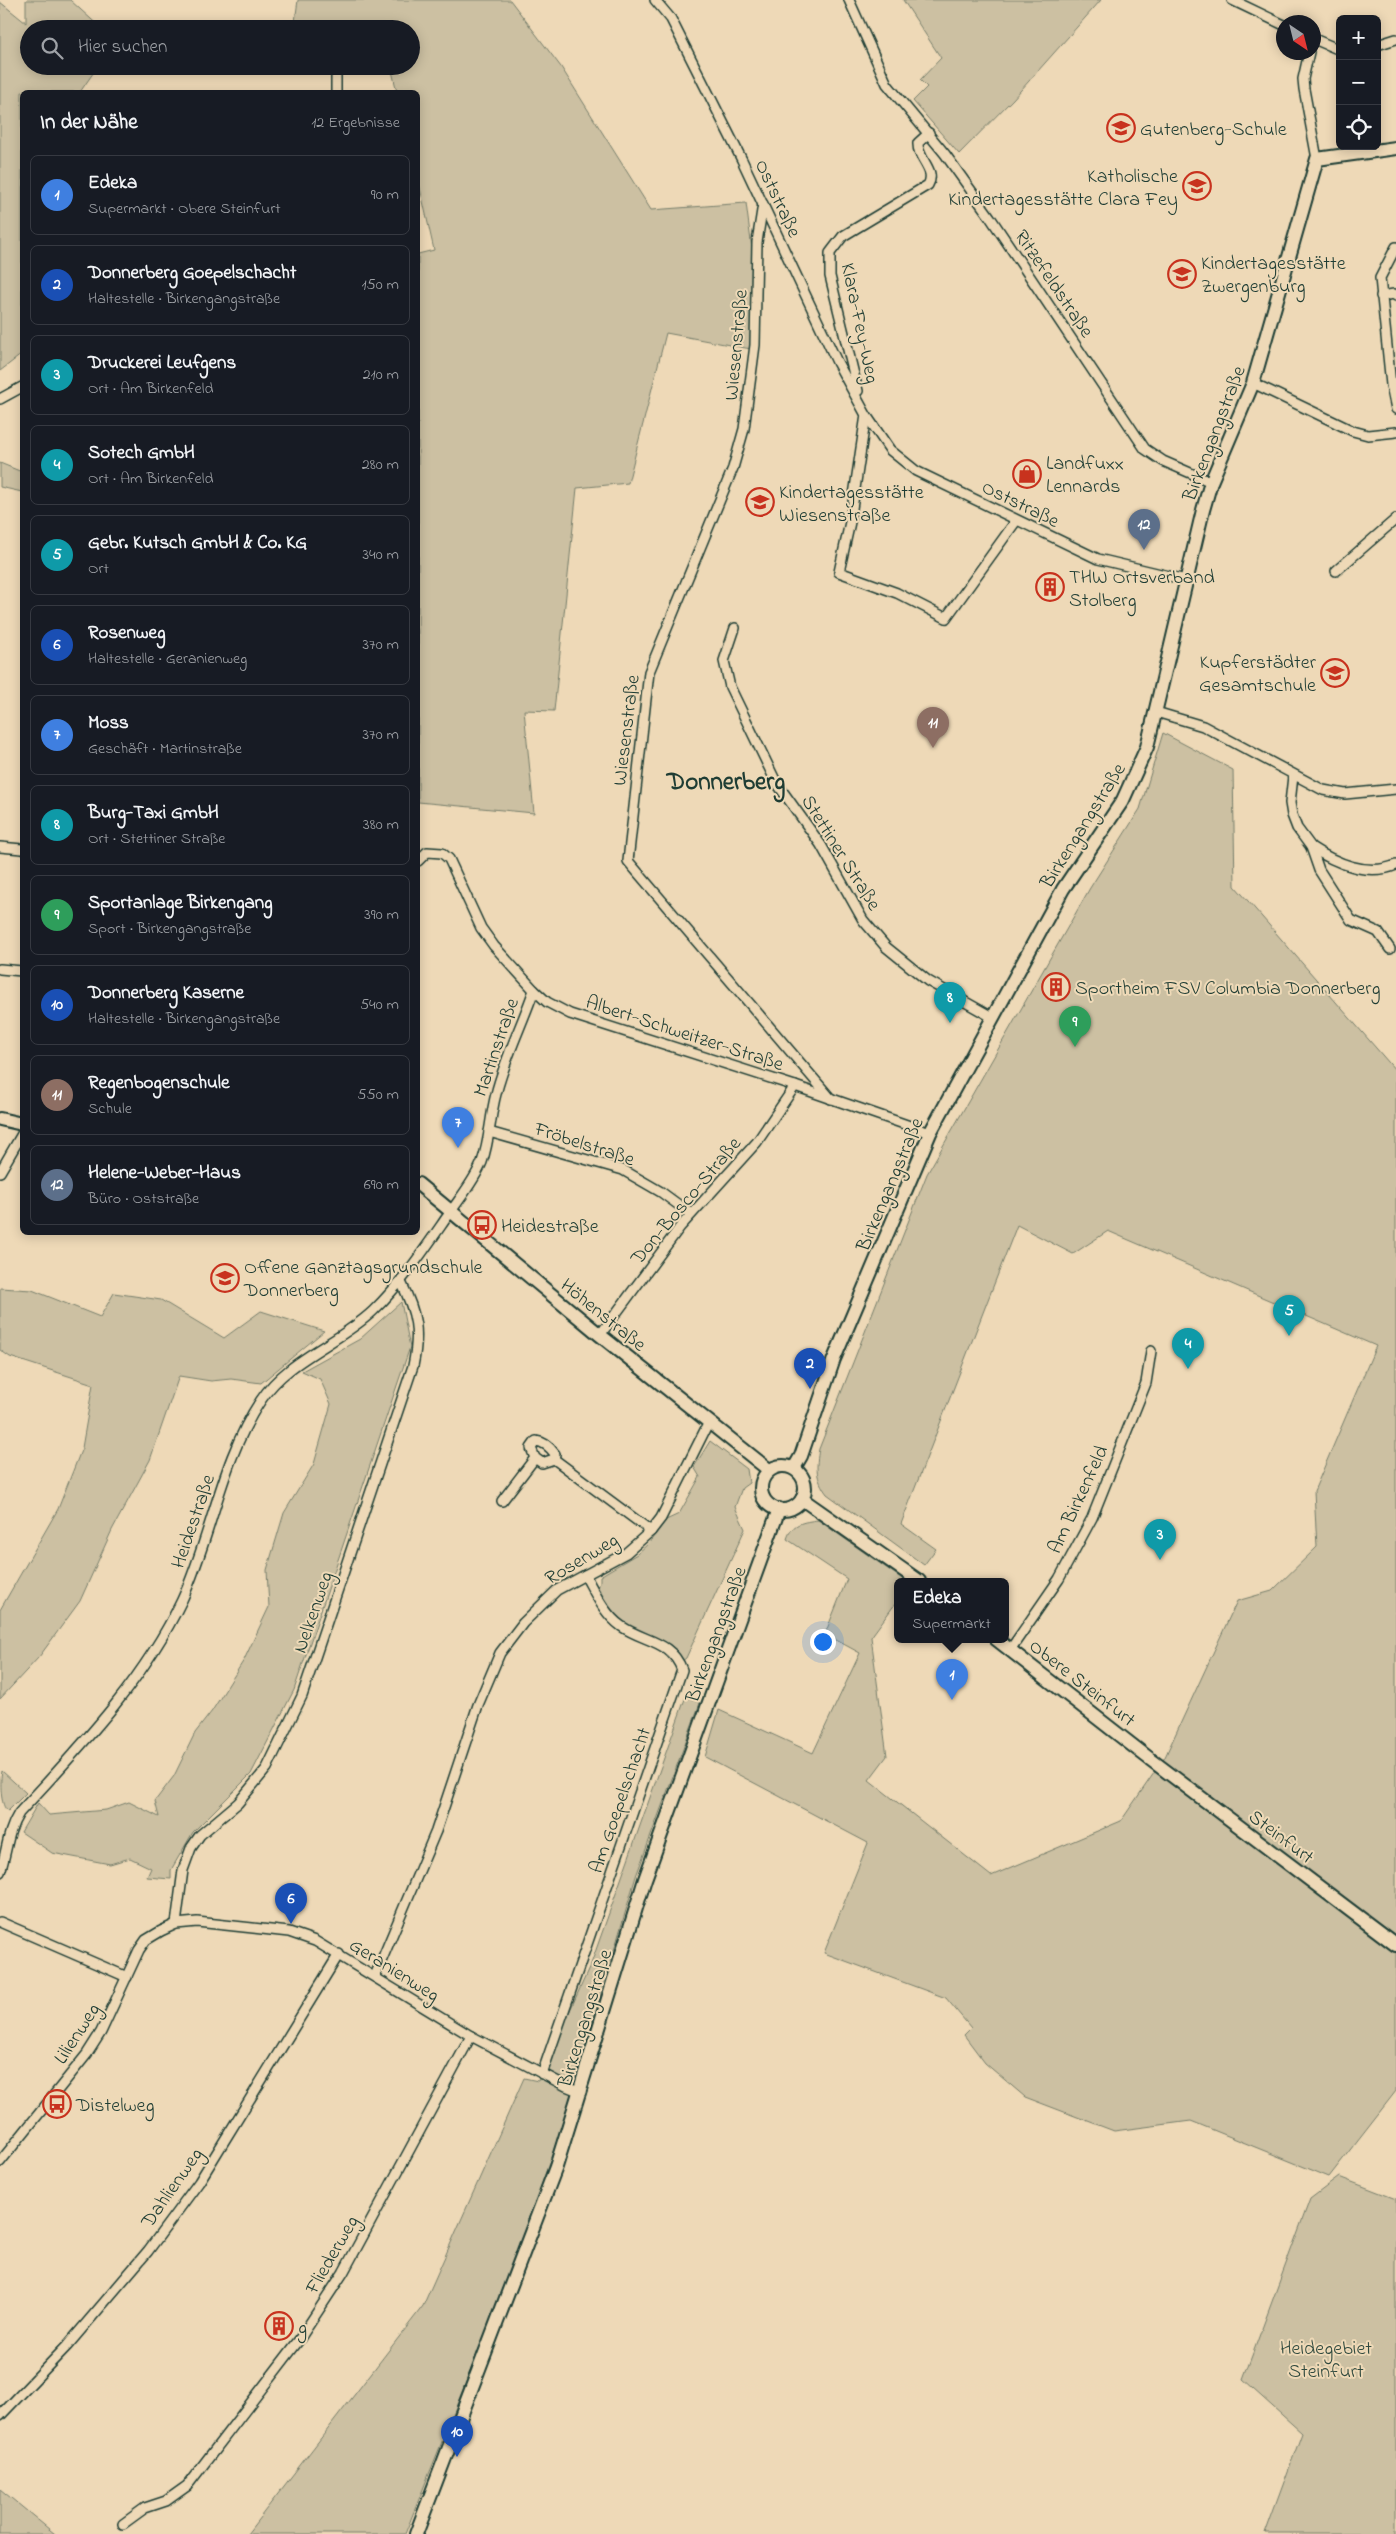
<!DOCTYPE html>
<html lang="de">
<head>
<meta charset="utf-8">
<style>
	:root { --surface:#171b24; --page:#242831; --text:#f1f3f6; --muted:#9ea1a6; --line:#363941; --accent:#c8321e }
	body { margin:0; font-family:"Indie Flower",sans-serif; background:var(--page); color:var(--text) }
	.controls { position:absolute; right:15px; top:15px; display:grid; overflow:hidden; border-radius:8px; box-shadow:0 2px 12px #0003 }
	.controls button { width:45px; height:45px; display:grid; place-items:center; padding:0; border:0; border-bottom:1px solid var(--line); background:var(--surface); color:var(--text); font:25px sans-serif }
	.compass { position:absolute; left:1276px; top:15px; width:45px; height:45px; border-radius:50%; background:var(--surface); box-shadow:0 2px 12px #0003; rotate:145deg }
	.you { position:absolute; left:822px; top:1641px; width:18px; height:18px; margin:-12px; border:4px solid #fff; border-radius:50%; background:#1a73e8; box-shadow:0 0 0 8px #1a73e833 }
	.badge { display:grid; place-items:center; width:32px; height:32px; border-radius:50%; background:var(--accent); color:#fff; font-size:16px; font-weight:700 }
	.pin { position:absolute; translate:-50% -41px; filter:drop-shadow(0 1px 2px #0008) }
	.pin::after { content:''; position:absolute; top:26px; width:18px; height:15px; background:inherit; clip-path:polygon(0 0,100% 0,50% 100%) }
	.popup { position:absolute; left:894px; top:1578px; width:115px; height:65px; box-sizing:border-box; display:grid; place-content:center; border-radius:8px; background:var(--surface); filter:drop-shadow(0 1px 4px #0005); font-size:16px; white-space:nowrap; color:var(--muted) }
	.popup b { font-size:19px; color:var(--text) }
	.popup::after { content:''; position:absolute; left:50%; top:100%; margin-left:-10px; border:10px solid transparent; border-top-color:var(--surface) }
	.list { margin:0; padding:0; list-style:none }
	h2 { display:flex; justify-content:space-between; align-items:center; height:65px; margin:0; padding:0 20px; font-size:21px }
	h2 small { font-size:16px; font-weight:400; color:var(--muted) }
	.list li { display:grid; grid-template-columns:32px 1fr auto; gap:15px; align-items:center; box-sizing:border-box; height:80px; margin:0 10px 10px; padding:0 10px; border:1px solid var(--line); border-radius:8px }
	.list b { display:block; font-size:19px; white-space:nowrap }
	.list p { margin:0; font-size:16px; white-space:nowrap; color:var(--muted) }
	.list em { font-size:16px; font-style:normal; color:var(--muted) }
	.icon { flex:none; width:28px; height:28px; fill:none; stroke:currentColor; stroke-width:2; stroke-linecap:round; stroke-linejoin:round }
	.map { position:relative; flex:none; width:1396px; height:2534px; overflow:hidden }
	.search { position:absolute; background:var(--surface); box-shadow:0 2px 12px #0003; left:20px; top:20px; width:400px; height:55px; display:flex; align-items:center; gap:12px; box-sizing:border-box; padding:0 18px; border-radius:28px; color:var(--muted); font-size:19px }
	.panel { position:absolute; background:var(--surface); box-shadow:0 2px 12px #0003; left:20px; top:90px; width:400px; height:1145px; border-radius:8px }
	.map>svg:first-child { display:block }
	.green { fill:#ccc0a2; stroke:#767e6b }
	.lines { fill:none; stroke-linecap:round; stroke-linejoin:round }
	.street-casing { stroke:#1f3d34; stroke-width:12 }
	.secondary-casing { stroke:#1f3d34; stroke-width:16 }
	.street { stroke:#eed9b7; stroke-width:9 }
	.secondary { stroke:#eed9b7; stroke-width:12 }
	.labels { text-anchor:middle; stroke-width:4; stroke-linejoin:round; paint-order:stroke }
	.poi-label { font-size:20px; fill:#1f3d34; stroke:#eed9b7; text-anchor:start }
	.street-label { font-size:20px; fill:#1f3d34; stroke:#eed9b7 }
	.park-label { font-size:20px; fill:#304a3f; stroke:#eed9b7 }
	.district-label { font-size:25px; font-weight:bold; fill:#1f3d34; stroke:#eed9b7 }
</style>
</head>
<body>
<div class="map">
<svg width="1396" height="2534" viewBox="0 0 1396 2534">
	<rect width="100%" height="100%" fill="#eed9b7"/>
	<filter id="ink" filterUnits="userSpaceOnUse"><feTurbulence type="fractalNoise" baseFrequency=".02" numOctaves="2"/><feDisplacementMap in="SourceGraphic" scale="10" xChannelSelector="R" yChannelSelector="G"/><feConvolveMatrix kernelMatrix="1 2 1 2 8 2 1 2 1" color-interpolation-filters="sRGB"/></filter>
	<g filter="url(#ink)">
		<g class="green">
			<path d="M26 0H70L102 29H29V66H98L80 92H22V354L0 371V2L26 23Z"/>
			<path d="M298 0H510L561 67 651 210 746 203 755 272 751 349 666 333 628 483 577 488 554 711 524 710 534 813 418 802V254L434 250 418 179V92H397L392 71 290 69V66H411V29H294Z"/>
			<path d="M903 0H1101L1013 99 959 154 913 101 927 87 920 80 941 58Z"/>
			<path d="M0 463 22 472V492L0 487Z"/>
			<path d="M1163 733 1233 770 1235 886 1396 1071V2091L1329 2177 1191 2121 1114 2131 1025 2097 985 2063 964 2035 971 2028 946 1998 824 1953 868 1843 705 1757 719 1710 813 1753 860 1653 825 1634 847 1579 787 1539C792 1523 803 1522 818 1520L905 1581H898V1600L871 1637 887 1756 869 1780 991 1876 1121 1821 1165 1757 1237 1601 1272 1591 1317 1547 1314 1491 1376 1346 1108 1231 1073 1254 1017 1225 901 1524 936 1549 924 1565 827 1494C815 1478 816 1467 819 1449L927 1174 1090 888 1140 809Z"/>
			<path d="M0 1288 32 1290 100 1317 114 1293 161 1300 224 1338 261 1311 324 1331 261 1383 231 1379 211 1381 179 1376 150 1460 112 1530 80 1601 39 1657 0 1699V1610L58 1509 82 1448 93 1384 10 1357 0 1350Z"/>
			<path d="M401 1302 410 1347 294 1690 251 1774 193 1832 171 1870V1879L147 1877 151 1868 130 1858 110 1864 52 1853 21 1832 38 1803 49 1815 106 1810 129 1802 159 1817 155 1801 174 1776 195 1733 212 1711 244 1660 269 1607 267 1570 284 1513 314 1464 331 1404 320 1379 302 1371 360 1339Z"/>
			<path d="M710 1441 747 1469 749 1483 742 1488 735 1507 745 1529 686 1658 682 1661C670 1640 639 1635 621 1621 609 1613 603 1599 595 1587L600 1584V1576L637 1554 649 1543 666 1520 679 1514 700 1477 694 1467Z"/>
			<path d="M686 1696 700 1703 636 1876 564 2120 518 2252 405 2534H247L423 2306 524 2078 538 2081 591 1964Z"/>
			<path d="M2 1771 26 1793 8 1811C0 1807 0 1780 2 1771Z"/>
			<path d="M1339 2177 1396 2199V2534H1265L1302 2433 1243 2380 1310 2199Z"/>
			<path d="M0 2489 55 2534H0Z"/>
		</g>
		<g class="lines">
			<defs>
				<g id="street">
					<path d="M655 0 671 19 742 160 837 362 866 415 890 450 916 471 1098 559 1186 580"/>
					<path d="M849 0 887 84 945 154 990 217 1145 449 1163 461 1211 482"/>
					<path d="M1232 0 1284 25"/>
					<path d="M1314 39 1340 50"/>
					<path d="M1377 45 1396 39"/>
					<path d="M1309 52 1303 79 1304 89 1317 159"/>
					<path d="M336 77V92"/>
					<path d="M763 204 757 242 755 345 744 429 733 468 649 672 628 861 831 1099"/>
					<path d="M1396 247 1380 278 1391 385 1396 409"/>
					<path d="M1381 296 1394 294 1396 296"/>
					<path d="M1253 383 1353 431 1368 435 1396 432"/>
					<path d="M858 391 830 276V253L843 236 928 185C937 170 917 159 918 143L929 133"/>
					<path d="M0 399 22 387"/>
					<path d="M866 415 850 522 839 572 897 593 946 618 1016 521"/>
					<path d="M1336 571 1396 519"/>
					<path d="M735 628 724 661 730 687 776 782 821 845 863 920 886 947 928 981 992 1017"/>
					<path d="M1156 712 1203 726 1323 790 1345 794 1396 789"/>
					<path d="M1293 776 1290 803 1292 815 1297 828 1311 847 1319 870 1351 920 1378 932 1390 949"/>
					<path d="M0 847 22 849"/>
					<path d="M1311 847C1335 863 1368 877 1396 865"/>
					<path d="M0 969 22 971"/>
					<path d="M534 990 547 1002 570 1014 795 1086 930 1133"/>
					<path d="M489 1132 623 1170 661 1192 691 1214"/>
					<path d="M0 1172 22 1134"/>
					<path d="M600 1335 680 1227 757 1142 795 1086"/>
					<path d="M536 1441C545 1442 550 1447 555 1454L554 1459 542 1463 535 1458 531 1448Z"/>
					<path d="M554 1459 651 1531"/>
					<path d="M502 1501 535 1458"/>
					<path d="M1010 1650 1059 1579 1092 1518 1146 1383 1151 1351"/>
					<path d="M0 1872C7 1852 7 1832 19 1813 80 1747 143 1682 182 1600 212 1535 221 1460 261 1400 288 1359 338 1344 373 1311 402 1283 424 1250 447 1217 459 1199 474 1182 482 1162 490 1140 490 1116 496 1094 505 1058 522 1025 534 990L494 946 481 928 449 859 442 853 427 852 418 861"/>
					<path d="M0 1922 127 1977"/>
					<path d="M176 1924 183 1870 191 1848 200 1835 238 1803 267 1768 302 1696 413 1366C420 1332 417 1314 401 1282"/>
					<path d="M375 1976 436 1831 478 1705 500 1653 523 1623 557 1590 626 1553 651 1531 661 1518 709 1422"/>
					<path d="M542 2074 682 1670C671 1640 644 1642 621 1626 604 1614 595 1593 585 1575"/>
					<path d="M0 2162 87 2054 101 2032 139 1950 146 1940 161 1931 176 1924 197 1922 289 1932 315 1941 471 2036 566 2086 581 2092"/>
					<path d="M0 2416 67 2346 148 2251 199 2182 339 1954"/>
					<path d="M123 2524 145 2508 166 2501 187 2486 299 2340 343 2273 471 2036"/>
				</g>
				<g id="secondary">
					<path d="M0 1119 22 1124"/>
					<path d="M418 1184 600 1335 769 1470"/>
					<circle cx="783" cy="1488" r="22"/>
					<path d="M794 1468 801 1456 834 1359 930 1133 1063 889 1123 800 1147 747 1203 510 1211 482 1253 383 1317 159 1396 148"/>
					<path d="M802 1499 919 1581"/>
					<path d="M996 1639 1146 1756 1396 1945"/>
					<path d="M416 2534 556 2167 645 1879 779 1509"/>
				</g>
			</defs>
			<use href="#street" class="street-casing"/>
			<use href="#secondary" class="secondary-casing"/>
			<use href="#street" class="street"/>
			<use href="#secondary" class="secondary"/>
		</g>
	</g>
	<defs>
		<symbol id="school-ring" viewBox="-11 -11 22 22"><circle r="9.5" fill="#eed9b7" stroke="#c8321e" stroke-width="1.5"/><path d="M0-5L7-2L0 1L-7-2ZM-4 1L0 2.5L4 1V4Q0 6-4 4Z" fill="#c8321e"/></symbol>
		<symbol id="shop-ring" viewBox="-11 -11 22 22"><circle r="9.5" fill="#eed9b7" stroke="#c8321e" stroke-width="1.5"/><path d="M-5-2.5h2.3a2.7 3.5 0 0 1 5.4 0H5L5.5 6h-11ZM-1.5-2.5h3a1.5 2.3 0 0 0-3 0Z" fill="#c8321e"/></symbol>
		<symbol id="building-ring" viewBox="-11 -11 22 22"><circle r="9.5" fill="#eed9b7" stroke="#c8321e" stroke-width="1.5"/><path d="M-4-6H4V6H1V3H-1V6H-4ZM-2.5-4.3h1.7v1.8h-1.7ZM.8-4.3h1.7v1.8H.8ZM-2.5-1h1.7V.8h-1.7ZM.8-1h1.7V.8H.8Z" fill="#c8321e"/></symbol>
		<symbol id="bus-ring" viewBox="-11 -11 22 22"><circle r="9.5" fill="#eed9b7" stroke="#c8321e" stroke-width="1.5"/><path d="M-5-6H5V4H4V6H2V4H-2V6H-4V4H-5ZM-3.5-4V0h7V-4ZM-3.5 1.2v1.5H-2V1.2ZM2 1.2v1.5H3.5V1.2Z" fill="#c8321e"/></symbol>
	</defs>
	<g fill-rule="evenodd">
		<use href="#school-ring" x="1105" y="112" width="32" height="32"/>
		<use href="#school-ring" x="1181" y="170" width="32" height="32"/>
		<use href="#school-ring" x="1166" y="258" width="32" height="32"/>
		<use href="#shop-ring" x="1011" y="458" width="32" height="32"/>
		<use href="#school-ring" x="744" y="486" width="32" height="32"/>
		<use href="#building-ring" x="1034" y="571" width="32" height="32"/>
		<use href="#school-ring" x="1319" y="657" width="32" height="32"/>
		<use href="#building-ring" x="1040" y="971" width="32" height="32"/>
		<use href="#bus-ring" x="466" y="1209" width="32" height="32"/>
		<use href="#school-ring" x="209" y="1262" width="32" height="32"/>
		<use href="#bus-ring" x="41" y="2088" width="32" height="32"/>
		<use href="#building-ring" x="263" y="2310" width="32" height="32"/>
	</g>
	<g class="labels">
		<g class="poi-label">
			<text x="1140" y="135">Gutenberg-Schule</text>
			<text x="1178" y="182" text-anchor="end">Katholische<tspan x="1178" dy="23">Kindertagesstätte Clara Fey</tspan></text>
			<text x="1201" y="269">Kindertagesstätte<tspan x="1201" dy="23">Zwergenburg</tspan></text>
			<text x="1046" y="469">Landfuxx<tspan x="1046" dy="23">Lennards</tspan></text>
			<text x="779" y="498">Kindertagesstätte<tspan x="779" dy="23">Wiesenstraße</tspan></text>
			<text x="1069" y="583">THW Ortsverband<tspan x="1069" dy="23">Stolberg</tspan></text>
			<text x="1316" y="668" text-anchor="end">Kupferstädter<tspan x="1316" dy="23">Gesamtschule</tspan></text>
			<text x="1075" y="994">Sportheim FSV Columbia Donnerberg</text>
			<text x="501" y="1232">Heidestraße</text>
			<text x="244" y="1273">Offene Ganztagsgrundschule<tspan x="244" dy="23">Donnerberg</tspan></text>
			<text x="76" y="2111">Distelweg</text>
			<text x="298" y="2333">g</text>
		</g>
		<g class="street-label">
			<text transform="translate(779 198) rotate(65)" y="7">Oststraße</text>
			<text transform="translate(1055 283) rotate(56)" y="7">Ritzefeldstraße</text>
			<text transform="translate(861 323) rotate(78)" y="7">Klara-Fey-Weg</text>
			<text transform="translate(735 345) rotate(-85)" y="7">Wiesenstraße</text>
			<text transform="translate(1213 433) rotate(-69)" y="7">Birkengangstraße</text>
			<text transform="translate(1021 503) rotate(26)" y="7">Oststraße</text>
			<text transform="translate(625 730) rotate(-83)" y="7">Wiesenstraße</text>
			<text transform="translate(1082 825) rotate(-58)" y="7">Birkengangstraße</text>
			<text transform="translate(842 852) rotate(58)" y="7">Stettiner Straße</text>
			<text transform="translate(685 1032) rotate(18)" y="7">Albert-Schweitzer-Straße</text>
			<text transform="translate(495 1047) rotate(-71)" y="7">Martinstraße</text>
			<text transform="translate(585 1143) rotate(18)" y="7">Fröbelstraße</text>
			<text transform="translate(889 1184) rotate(-67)" y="7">Birkengangstraße</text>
			<text transform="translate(685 1200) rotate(-50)" y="7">Don-Bosco-Straße</text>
			<text transform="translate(604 1314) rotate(39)" y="7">Höhenstraße</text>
			<text transform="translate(1077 1499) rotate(-65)" y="7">Am Birkenfeld</text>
			<text transform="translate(192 1521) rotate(-71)" y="7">Heidestraße</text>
			<text transform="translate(581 1558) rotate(-31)" y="7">Rosenweg</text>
			<text transform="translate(312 1612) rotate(-71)" y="7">Nelkenweg</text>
			<text transform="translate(715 1634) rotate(-70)" y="7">Birkengangstraße</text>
			<text transform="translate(1083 1682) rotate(38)" y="7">Obere Steinfurt</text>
			<text transform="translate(619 1800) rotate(-71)" y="7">Am Goepelschacht</text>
			<text transform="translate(1282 1836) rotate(37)" y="7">Steinfurt</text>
			<text transform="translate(395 1969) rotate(32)" y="7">Geranienweg</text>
			<text transform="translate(584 2018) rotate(-73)" y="7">Birkengangstraße</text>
			<text transform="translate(76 2033) rotate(-57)" y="7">Lilienweg</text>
			<text transform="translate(171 2187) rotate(-55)" y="7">Dahlienweg</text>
			<text transform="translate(331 2254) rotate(-60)" y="7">Fliederweg</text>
		</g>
		<g class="park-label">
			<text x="1326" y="2354">Heidegebiet<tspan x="1326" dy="23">Steinfurt</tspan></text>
		</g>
		<g class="district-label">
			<text x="726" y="789">Donnerberg</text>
		</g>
	</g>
</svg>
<div class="controls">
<button>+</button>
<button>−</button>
<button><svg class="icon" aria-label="locate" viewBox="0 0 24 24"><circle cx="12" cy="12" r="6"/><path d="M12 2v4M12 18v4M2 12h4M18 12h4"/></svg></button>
</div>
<svg class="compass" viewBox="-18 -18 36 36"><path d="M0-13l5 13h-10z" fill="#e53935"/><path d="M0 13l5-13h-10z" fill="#9ea1a6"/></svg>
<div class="you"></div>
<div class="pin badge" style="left:952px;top:1700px;background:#3f7fe0">1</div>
<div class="popup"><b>Edeka</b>Supermarkt</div>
<div class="pin badge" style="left:810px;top:1389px;background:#1a4fb4">2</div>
<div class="pin badge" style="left:1160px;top:1560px;background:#0f9aa8">3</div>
<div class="pin badge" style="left:1188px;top:1369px;background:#0f9aa8">4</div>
<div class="pin badge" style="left:1289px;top:1336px;background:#0f9aa8">5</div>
<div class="pin badge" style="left:291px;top:1924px;background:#1a4fb4">6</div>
<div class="pin badge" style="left:458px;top:1148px;background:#3f7fe0">7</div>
<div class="pin badge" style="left:950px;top:1023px;background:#0f9aa8">8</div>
<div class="pin badge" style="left:1075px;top:1047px;background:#2e9e5b">9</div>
<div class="pin badge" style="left:457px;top:2457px;background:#1a4fb4">10</div>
<div class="pin badge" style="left:933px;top:748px;background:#8d6e63">11</div>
<div class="pin badge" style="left:1144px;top:550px;background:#5c6f8a">12</div>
<div class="search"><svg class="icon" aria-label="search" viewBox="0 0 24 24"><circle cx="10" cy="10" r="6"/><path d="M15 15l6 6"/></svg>Hier suchen</div>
<section class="panel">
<h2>In der Nähe<small>12 Ergebnisse</small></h2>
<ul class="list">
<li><span class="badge" style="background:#3f7fe0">1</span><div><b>Edeka</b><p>Supermarkt · Obere Steinfurt</p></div><em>90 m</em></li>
<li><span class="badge" style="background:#1a4fb4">2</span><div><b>Donnerberg Goepelschacht</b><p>Haltestelle · Birkengangstraße</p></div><em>150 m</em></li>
<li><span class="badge" style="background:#0f9aa8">3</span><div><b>Druckerei Leufgens</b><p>Ort · Am Birkenfeld</p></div><em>210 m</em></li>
<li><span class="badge" style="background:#0f9aa8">4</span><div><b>Sotech GmbH</b><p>Ort · Am Birkenfeld</p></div><em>280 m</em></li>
<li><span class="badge" style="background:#0f9aa8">5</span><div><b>Gebr. Kutsch GmbH &amp; Co. KG</b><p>Ort</p></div><em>340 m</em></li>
<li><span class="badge" style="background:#1a4fb4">6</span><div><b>Rosenweg</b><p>Haltestelle · Geranienweg</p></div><em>370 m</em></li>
<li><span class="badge" style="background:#3f7fe0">7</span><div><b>Moss</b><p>Geschäft · Martinstraße</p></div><em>370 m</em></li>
<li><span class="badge" style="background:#0f9aa8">8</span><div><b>Burg-Taxi GmbH</b><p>Ort · Stettiner Straße</p></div><em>380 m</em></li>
<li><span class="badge" style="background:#2e9e5b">9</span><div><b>Sportanlage Birkengang</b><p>Sport · Birkengangstraße</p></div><em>390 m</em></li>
<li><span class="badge" style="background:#1a4fb4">10</span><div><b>Donnerberg Kaserne</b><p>Haltestelle · Birkengangstraße</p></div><em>540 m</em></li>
<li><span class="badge" style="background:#8d6e63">11</span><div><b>Regenbogenschule</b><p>Schule</p></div><em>550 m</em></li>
<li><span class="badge" style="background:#5c6f8a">12</span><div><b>Helene-Weber-Haus</b><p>Büro · Oststraße</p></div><em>690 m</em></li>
</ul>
</section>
</div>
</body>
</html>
